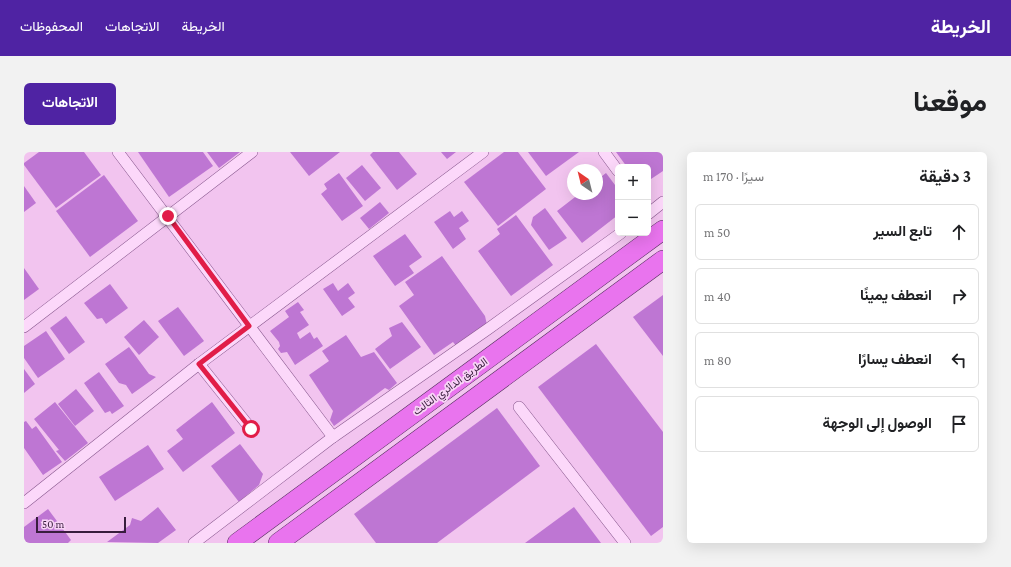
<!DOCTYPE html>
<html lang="ar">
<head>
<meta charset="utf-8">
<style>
	:root { --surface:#fff; --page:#f2f2f2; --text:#202124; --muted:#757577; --line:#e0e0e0; --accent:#4f23a3 }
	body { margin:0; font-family:"Crimson Pro",Vazirmatn,serif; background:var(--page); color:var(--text); direction:rtl }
	.controls { position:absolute; right:12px; top:12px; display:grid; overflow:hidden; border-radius:6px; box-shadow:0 4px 16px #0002 }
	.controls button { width:36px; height:36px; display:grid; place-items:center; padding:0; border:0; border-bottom:1px solid var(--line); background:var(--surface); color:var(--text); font:20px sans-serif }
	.compass { position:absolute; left:543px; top:12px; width:36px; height:36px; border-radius:50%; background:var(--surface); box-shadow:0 4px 16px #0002; rotate:325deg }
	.scale { position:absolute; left:12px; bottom:10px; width:90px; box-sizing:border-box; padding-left:4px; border:2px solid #381d3d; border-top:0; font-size:11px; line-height:14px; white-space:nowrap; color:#381d3d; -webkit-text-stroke:3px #f8d4f6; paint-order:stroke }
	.stop { position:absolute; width:12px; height:12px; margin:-9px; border:3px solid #e11d48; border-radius:50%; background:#fff }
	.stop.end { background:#e11d48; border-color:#fff; box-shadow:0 1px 4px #0008 }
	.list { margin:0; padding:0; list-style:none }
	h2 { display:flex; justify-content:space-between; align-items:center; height:52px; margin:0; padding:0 16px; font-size:17px }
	h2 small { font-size:13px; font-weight:400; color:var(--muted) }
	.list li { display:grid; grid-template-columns:26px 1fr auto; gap:12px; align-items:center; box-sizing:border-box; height:56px; margin:0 8px 8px; padding:0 8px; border:1px solid var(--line); border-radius:6px }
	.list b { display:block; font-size:15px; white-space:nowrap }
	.list em { font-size:13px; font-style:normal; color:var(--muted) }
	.icon { flex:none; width:22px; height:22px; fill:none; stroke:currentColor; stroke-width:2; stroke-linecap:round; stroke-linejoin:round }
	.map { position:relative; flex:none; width:639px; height:391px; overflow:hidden; direction:ltr; border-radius:6px }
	header { display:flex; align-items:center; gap:24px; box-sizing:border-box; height:56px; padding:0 20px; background:var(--accent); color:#fff }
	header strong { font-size:19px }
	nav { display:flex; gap:22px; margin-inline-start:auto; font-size:14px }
	.intro { display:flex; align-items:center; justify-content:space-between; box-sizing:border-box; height:96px; padding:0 24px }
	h1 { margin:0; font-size:28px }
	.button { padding:10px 18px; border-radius:6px; background:var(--accent); color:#fff; font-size:14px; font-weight:700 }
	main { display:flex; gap:24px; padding:0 24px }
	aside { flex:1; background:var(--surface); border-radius:6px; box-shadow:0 4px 16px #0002 }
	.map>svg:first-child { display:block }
	.building { fill:#be76d3 }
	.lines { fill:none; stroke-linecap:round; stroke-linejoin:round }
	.minor-casing { stroke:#88588e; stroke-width:12 }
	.trunk-casing { stroke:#532d5c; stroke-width:20 }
	.minor { stroke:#fcd8fa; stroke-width:11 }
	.trunk { stroke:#e974ee; stroke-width:19 }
	.route { stroke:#e11d48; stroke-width:5 }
	.labels { text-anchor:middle; stroke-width:3.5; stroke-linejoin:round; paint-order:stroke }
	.street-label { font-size:11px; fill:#381d3d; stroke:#f8d4f6 }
</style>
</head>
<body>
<header>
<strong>الخريطة</strong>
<nav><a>الخريطة</a><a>الاتجاهات</a><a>المحفوظات</a></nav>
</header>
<div class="intro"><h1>موقعنا</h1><a class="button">الاتجاهات</a></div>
<main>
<aside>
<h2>3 دقيقة<small>سيرًا · 170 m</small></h2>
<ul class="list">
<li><svg class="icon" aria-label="ahead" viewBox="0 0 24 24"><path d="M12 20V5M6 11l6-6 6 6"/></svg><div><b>تابع السير</b></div><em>50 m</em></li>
<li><svg class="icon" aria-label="right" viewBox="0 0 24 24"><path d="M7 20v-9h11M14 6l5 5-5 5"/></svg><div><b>انعطف يمينًا</b></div><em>40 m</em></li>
<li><svg class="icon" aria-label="left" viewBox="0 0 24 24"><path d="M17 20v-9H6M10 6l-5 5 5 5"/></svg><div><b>انعطف يسارًا</b></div><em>80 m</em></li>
<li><svg class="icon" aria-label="arrive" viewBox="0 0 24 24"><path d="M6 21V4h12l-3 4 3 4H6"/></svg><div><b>الوصول إلى الوجهة</b></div></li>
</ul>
</aside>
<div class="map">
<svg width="639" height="391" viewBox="0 0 639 391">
	<rect width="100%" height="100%" fill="#f2c4ef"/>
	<g class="building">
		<path d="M15 0H60L77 23 32 56 0 13V11Z"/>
		<path d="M114 0H179L189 14 145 45Z"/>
		<path d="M183 0H216L195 16Z"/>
		<path d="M266 0H316L285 24Z"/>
		<path d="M349 0H375L393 22 373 38 346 3Z"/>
		<path d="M417 0H432L423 7Z"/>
		<path d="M480 0H494L522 37 474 74 440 30Z"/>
		<path d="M504 0H555L522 24Z"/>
		<path d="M592 0H639V19L624 29V15H603Z"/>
		<path d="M338 13 357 36 341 49 322 26Z"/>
		<path d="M315 21 339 54 318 69 297 42 303 37 300 32Z"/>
		<path d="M582 21 594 37V63L558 91 533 59 555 42H573V28Z"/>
		<path d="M80 23 114 69 66 105 32 59Z"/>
		<path d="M0 34 12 51 0 60Z"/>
		<path d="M356 50 365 61 345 77 336 66Z"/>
		<path d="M521 56 543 86 525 98 507 73 509 65Z"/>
		<path d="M426 59 430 65 438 59 445 69 435 76 442 87 429 97 410 70Z"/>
		<path d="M492 63 529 113 487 144 454 99 476 82 473 77Z"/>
		<path d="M381 82 398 105 385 114 390 121 371 134 349 104Z"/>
		<path d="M418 104 461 164 463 173 433 195 429 190 410 203 375 154 390 143 381 130Z"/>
		<path d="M0 116 15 137 0 148Z"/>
		<path d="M309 131 314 139 324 131 331 141 324 146 331 155 318 164 299 137Z"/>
		<path d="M86 132 104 156 82 172 78 166 73 167 60 151Z"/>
		<path d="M639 143V204L609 165Z"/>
		<path d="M274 150 280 158 276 160 285 173 273 181 276 187 286 180 290 187 293 185 299 194 271 213 263 200 257 201 254 197 256 194 255 190 246 179 265 165 261 159Z"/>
		<path d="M154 155 180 189 160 204 134 169Z"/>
		<path d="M42 164 61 190 45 202 26 176Z"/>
		<path d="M120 168 135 185 115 203 100 185Z"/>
		<path d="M378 170 397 195 366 217 351 197 368 184 365 176Z"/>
		<path d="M22 179 41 207 14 226 0 206V194Z"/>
		<path d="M322 183 337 205 350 200 373 231 365 238 361 236 310 274 306 268 309 259 285 223 305 209 298 199Z"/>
		<path d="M572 192 639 280V375L627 384 514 235Z"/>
		<path d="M105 195 125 222 132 225 108 242 102 233 95 231 81 212Z"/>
		<path d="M0 217 11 232 0 241Z"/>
		<path d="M75 220 100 254 88 262 86 259 81 261 60 231Z"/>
		<path d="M52 237 70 259 51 274 34 252Z"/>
		<path d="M31 250 64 291 41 309 32 299 35 298 10 267Z"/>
		<path d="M188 250 211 281 159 320 143 299 159 287 152 278Z"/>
		<path d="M473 256 516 314 413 391H352L330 362Z"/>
		<path d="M2 269 8 277 12 274 38 310 19 323 0 296V270Z"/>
		<path d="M216 292 239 322 235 333 215 350 187 314Z"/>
		<path d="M124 293 140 317 91 349 75 325Z"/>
		<path d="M134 355 152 378 134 391 83 390 106 373 108 366 117 369Z"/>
		<path d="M550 355 577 391H501Z"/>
		<path d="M24 357 47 388 44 391H0V375Z"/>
	</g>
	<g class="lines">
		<defs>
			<g id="minor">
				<path d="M94 0 309 285"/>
				<path d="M580 0 594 19"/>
				<path d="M624 62 639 50"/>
				<path d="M0 175 228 0"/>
				<path d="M175 212 227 277"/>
				<path d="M495 255 601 391"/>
				<path d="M0 351 175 212 459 0"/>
				<path d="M170 391 309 285 464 177 597 81"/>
			</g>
			<g id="trunk">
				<path d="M213 391 639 78"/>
				<path d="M254 391 639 108"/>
			</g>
		</defs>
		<use href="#minor" class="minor-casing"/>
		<use href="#trunk" class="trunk-casing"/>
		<use href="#minor" class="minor"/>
		<use href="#trunk" class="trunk"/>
	</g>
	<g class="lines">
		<path class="route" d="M144 64 225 174 175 212 227 277"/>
	</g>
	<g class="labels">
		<g class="street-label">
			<text transform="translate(426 234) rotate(-36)" y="4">الطريق الدائري الثالث</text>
		</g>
	</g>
</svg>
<div class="controls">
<button>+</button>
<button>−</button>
</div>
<svg class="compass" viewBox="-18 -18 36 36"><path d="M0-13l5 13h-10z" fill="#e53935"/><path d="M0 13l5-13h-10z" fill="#757577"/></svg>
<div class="scale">50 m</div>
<div class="stop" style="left:227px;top:277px"></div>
<div class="stop end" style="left:144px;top:64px"></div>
</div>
</main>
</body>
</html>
